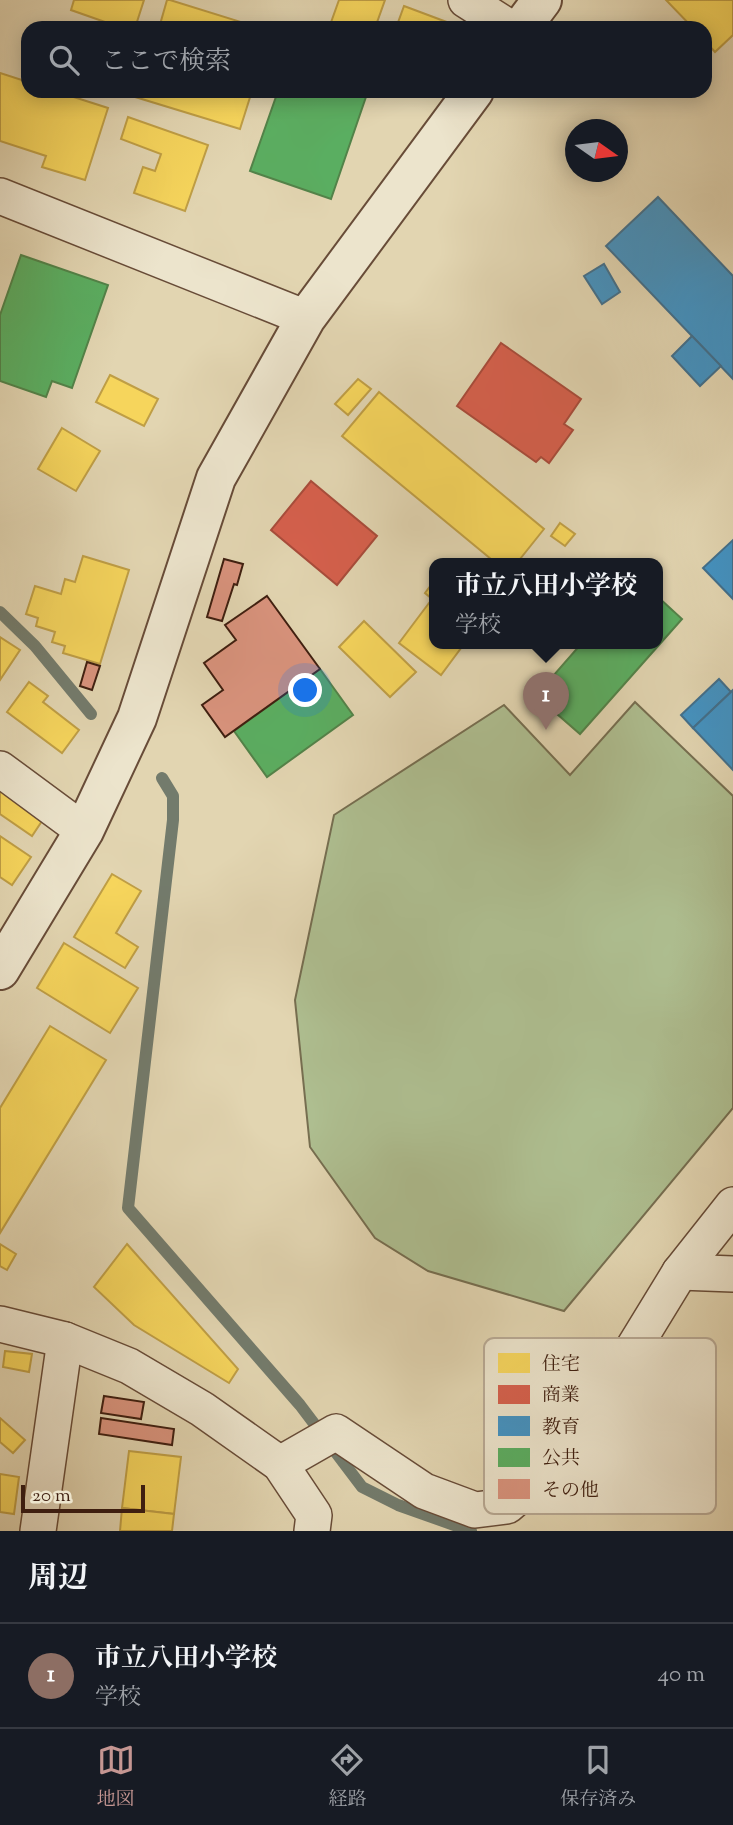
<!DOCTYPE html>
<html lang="ja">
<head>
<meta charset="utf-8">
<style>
	:root { --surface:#171b24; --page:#242831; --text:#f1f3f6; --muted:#9ea1a6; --line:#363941; --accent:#c59692 }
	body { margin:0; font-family:"Sorts Mill Goudy","Noto Serif JP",serif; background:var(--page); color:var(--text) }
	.compass { position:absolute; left:565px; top:119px; width:63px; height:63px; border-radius:50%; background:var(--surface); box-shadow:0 4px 18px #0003; rotate:104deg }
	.scale { position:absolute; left:21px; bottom:18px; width:124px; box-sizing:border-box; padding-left:7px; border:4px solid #3f1f10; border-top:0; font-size:19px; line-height:24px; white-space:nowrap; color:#3f1f10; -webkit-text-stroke:5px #ece4cc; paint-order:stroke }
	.you { position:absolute; left:306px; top:691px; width:24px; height:24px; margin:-18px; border:5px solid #fff; border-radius:50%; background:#1a73e8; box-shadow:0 0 0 10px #1a73e833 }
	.badge { display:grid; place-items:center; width:46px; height:46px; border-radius:50%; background:var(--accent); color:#fff; font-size:23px; font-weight:700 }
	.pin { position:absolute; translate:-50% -58px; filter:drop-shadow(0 2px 4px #0008) }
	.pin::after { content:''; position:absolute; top:37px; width:24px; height:21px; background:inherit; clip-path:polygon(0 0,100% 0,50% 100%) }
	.popup { position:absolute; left:429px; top:558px; width:234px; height:91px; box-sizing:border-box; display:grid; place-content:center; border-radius:14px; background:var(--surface); filter:drop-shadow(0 2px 5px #0005); font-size:23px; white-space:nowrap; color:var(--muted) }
	.popup b { font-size:26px; color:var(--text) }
	.popup::after { content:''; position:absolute; left:50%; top:100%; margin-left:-14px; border:14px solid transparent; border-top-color:var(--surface) }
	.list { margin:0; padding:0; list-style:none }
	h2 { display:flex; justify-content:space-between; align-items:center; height:91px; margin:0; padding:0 28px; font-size:30px }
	h2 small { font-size:23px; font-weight:400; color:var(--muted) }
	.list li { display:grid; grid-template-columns:46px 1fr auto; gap:21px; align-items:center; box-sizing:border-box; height:105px; padding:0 28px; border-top:2px solid var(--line) }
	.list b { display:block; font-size:26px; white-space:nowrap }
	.list p { margin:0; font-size:23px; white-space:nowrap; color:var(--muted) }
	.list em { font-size:23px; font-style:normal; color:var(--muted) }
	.icon { flex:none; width:38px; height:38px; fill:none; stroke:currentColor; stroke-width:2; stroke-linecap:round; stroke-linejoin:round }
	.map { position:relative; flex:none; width:733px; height:1531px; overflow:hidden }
	.search { position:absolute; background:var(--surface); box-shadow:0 4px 18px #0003; left:21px; right:21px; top:21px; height:77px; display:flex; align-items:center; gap:18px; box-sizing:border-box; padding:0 24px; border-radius:21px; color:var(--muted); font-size:26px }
	.sheet { height:196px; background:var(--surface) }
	nav { display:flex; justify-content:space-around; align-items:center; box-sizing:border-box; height:98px; border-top:2px solid var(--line); background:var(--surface); font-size:19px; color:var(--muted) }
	nav a { display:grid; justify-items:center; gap:4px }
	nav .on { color:var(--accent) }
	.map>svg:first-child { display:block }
	.green { fill:#aebe90; stroke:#766e50; stroke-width:2 }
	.homes { fill:#f6d55c; stroke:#bf9e45; stroke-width:2 }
	.shops { fill:#d6604d; stroke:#a94c3b; stroke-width:2 }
	.schools { fill:#4393c3; stroke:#42708d; stroke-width:2 }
	.public { fill:#5aae61; stroke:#528349; stroke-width:2 }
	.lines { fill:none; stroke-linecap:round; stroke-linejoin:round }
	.stream { stroke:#737b6c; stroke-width:12 }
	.building { fill:#d9937d; stroke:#3f1f10; stroke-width:2 }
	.minor-casing { stroke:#684c38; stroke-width:38 }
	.tertiary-casing { stroke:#684c38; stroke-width:42 }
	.minor { stroke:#ece4cc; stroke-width:35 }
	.tertiary { stroke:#ece4cc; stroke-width:38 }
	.key { fill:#ece4cc; stroke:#b8a994; stroke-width:2 }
	.key-label { font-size:19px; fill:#3f1f10 }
</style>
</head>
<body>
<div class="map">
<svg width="733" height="1531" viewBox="0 0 733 1531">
	<rect width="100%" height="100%" fill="#e2d5b1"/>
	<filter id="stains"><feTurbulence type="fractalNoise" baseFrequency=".00286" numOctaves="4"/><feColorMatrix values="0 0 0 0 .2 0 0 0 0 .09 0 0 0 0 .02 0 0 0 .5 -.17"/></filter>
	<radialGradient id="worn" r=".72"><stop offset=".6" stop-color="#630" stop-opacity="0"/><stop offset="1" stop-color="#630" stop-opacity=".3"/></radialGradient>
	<path class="green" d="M635 702 733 796V1108L564 1311 428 1271 375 1238 310 1147 295 1000 334 815 504 705 570 775Z"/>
	<g class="homes">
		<path d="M74 0H144L135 28H122L71 10Z"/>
		<path d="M167 0H170L260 28H181L175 26V28H159Z"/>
		<path d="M339 0H385L375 28H329Z"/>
		<path d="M666 0H733V35L715 52 705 41V28H693Z"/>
		<path d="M404 6 460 27 459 28H396Z"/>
		<path d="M0 73 28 82V91H55L108 108 85 180 42 167 46 156 0 141Z"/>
		<path d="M134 91H252L240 129 132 96Z"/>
		<path d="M128 117 208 145 185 211 134 193 143 167 155 171 161 154 121 139Z"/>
		<path d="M110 375 158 399 144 426 96 402Z"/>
		<path d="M358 379 371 389 348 415 335 404Z"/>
		<path d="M379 392 544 529 516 564H497L342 436Z"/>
		<path d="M62 428 100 451 76 491 38 469Z"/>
		<path d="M560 523 575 534 565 546 551 536Z"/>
		<path d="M83 556 129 570 100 664 63 653 65 646 52 642 55 632 36 626 38 618 26 614 35 586 61 594 65 579 75 582Z"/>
		<path d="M434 581V644H464L441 675 399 643 432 599 425 593Z"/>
		<path d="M364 621 416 672 390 697 339 647Z"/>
		<path d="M0 637 20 650 0 680Z"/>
		<path d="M29 682 48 696 43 702 79 730 62 753 7 712Z"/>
		<path d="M0 784 46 815 32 836 0 814Z"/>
		<path d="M0 836 31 857 12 885 0 877Z"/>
		<path d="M112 874 141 891 116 933 138 947 125 968 74 937Z"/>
		<path d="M64 943 138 988 110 1033 37 988Z"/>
		<path d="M50 1026 106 1060 0 1233V1108Z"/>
		<path d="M0 1244 16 1254 7 1270 0 1266Z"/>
		<path d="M127 1244 238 1369 229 1383 134 1325 94 1287Z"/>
		<path d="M5 1351 32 1354 29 1372 3 1367Z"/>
		<path d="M0 1418 25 1440 13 1453 0 1442Z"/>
		<path d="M129 1451 181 1457 174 1514 122 1508Z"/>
		<path d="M0 1474 19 1477 14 1514 0 1512Z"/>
		<path d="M122 1508 174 1514 172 1531H120Z"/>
	</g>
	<g class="shops">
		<path d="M501 343 581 399 564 424 573 430 549 463 541 457 536 462 457 406Z"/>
		<path d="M311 481 377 536 337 585 271 530Z"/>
	</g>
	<g class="schools">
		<path d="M658 197 733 276V379L606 246Z"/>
		<path d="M604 264 620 292 602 304 584 276Z"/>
		<path d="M692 336 721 366 700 386 672 356Z"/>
		<path d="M733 540V599L703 568Z"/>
		<path d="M719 679 731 692 693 728 681 715Z"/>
		<path d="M733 690V770L693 728Z"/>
	</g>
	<g class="public">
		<path d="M278 91H368L331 199 250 171Z"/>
		<path d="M21 255 108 285 72 388 52 381 46 397 0 381V315Z"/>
		<path d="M658 597 682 619 580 734 541 700 544 696 539 692 581 644H658Z"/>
		<path d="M320 669 353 715 267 777 234 731Z"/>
	</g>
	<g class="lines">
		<g class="stream">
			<path d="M0 612 35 646 91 714"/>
			<path d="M162 778 173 796V820L128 1208 300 1405 362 1487 398 1505 471 1531"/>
		</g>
	</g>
	<g class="building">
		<path d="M224 559 243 564 237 585 234 584 222 621 207 617Z"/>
		<path d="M267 596 320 669 225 737 202 705 223 690 204 663 236 640 225 625Z"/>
		<path d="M87 662 100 666 92 690 80 686Z"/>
		<path d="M104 1396 144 1402 141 1419 101 1413Z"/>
		<path d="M101 1418 174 1429 172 1445 99 1434Z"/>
	</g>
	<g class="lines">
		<defs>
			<g id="minor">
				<path d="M466 0 510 28"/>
				<path d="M0 196 306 318"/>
				<path d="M0 769 84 831"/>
				<path d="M680 1272 733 1274"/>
				<path d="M0 1324 65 1340 129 1366 202 1409 280 1464 314 1515 312 1531"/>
				<path d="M280 1464 336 1432 424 1491 475 1510 507 1506 533 1484 606 1393 680 1272 733 1205"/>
				<path d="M38 1531 65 1340"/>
			</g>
			<g id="tertiary">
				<path d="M521 28 542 0"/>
				<path d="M0 970 84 831 137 718 216 478 306 318 474 91"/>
			</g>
		</defs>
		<use href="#minor" class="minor-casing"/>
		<use href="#tertiary" class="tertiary-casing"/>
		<use href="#minor" class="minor"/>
		<use href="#tertiary" class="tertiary"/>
	</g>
	<rect x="484" y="1338" width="232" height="176" rx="10" class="key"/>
	<rect x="498" y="1353" width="32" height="20" fill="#f6d55c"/>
	<rect x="498" y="1385" width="32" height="19" fill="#d6604d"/>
	<rect x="498" y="1416" width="32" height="20" fill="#4393c3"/>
	<rect x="498" y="1448" width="32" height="19" fill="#5aae61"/>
	<rect x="498" y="1479" width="32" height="20" fill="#d9937d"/>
	<g class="key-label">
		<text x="542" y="1370">住宅</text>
		<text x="542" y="1401">商業</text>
		<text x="542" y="1433">教育</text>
		<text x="542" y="1464">公共</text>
		<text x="542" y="1496">その他</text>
	</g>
	<rect width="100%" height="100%" filter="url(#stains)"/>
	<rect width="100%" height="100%" fill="url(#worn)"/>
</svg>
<svg class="compass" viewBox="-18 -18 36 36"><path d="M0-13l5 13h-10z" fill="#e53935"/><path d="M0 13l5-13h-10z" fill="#9ea1a6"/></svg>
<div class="scale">20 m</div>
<div class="you"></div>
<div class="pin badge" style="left:546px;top:730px;background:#8d6e63">1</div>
<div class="popup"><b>市立八田小学校</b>学校</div>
<div class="search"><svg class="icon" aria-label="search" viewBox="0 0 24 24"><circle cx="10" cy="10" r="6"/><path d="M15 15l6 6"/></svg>ここで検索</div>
</div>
<section class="sheet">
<h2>周辺<small></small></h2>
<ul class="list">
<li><span class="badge" style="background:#8d6e63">1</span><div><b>市立八田小学校</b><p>学校</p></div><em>40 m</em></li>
</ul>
</section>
<nav>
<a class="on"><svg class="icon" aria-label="map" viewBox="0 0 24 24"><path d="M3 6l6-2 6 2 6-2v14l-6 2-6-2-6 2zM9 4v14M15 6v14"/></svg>地図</a>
<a><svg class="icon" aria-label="directions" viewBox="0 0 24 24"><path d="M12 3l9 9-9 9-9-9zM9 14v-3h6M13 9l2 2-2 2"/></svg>経路</a>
<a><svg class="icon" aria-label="saved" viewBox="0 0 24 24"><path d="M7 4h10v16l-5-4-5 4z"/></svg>保存済み</a>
</nav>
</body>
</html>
